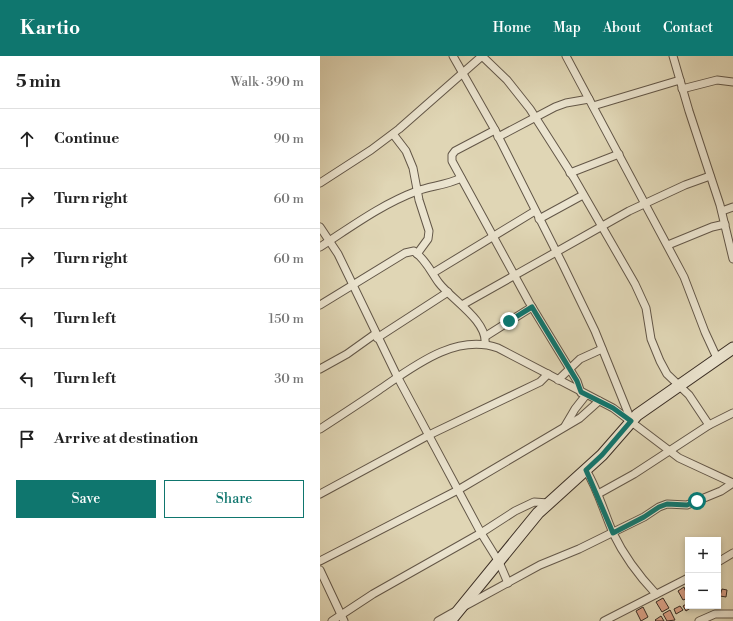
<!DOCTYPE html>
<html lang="en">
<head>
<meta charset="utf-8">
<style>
	:root { --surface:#fff; --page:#f2f2f2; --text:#222; --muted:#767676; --line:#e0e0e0; --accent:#0f766e }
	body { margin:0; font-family:"Libre Bodoni",serif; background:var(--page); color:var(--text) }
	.controls { position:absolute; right:12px; bottom:12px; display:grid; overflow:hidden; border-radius:0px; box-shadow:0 2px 6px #0003 }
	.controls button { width:36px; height:36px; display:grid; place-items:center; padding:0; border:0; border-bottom:1px solid var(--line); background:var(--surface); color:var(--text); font:20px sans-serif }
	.stop { position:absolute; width:12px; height:12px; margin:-9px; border:3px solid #0f766e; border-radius:50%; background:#fff }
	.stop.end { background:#0f766e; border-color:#fff; box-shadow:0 1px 4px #0008 }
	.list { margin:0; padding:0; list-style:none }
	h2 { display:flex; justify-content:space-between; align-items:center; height:52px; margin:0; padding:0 16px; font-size:17px }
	h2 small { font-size:13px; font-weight:400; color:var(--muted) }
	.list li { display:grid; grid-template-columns:26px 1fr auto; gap:12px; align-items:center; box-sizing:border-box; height:60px; padding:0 16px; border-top:1px solid var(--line) }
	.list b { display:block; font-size:15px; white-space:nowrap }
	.list em { font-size:13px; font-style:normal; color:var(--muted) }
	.actions { display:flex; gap:8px; padding:12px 16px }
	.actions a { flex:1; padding:9px 0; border:1px solid var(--accent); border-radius:0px; text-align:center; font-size:14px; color:var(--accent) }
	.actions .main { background:var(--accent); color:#fff }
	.icon { flex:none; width:22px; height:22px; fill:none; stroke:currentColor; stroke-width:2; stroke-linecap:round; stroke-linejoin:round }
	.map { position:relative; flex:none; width:413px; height:565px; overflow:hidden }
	header { display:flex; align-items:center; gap:24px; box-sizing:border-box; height:56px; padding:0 20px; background:var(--accent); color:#fff }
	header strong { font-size:19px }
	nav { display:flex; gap:22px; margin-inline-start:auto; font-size:14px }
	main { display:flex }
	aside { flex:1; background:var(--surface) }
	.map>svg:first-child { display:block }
	.building { fill:#d89f84; stroke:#392d24 }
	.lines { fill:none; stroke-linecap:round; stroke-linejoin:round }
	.street-casing { stroke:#635748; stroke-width:9 }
	.secondary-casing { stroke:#392d24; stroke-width:13 }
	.street { stroke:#ebe4cf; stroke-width:7 }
	.secondary { stroke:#ebe4cf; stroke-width:11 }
	.route { stroke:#0f766e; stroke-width:5 }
</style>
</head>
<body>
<header>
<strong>Kartio</strong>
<nav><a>Home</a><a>Map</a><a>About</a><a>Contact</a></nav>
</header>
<main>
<aside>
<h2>5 min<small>Walk · 390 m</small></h2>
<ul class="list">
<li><svg class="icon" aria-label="ahead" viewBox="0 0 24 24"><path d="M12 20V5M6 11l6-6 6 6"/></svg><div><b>Continue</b></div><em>90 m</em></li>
<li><svg class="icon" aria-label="right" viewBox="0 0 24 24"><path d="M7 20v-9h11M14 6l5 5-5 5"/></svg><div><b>Turn right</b></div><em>60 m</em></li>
<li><svg class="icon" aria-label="right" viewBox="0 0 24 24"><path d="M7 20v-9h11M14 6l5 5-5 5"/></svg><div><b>Turn right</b></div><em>60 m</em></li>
<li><svg class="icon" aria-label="left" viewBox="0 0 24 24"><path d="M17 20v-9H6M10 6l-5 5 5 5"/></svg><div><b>Turn left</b></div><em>150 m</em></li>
<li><svg class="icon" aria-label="left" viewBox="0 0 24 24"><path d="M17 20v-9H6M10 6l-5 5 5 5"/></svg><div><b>Turn left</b></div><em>30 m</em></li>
<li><svg class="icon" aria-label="arrive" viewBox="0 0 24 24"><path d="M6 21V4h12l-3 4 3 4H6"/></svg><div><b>Arrive at destination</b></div></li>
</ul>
<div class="actions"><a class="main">Save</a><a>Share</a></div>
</aside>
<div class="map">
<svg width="413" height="565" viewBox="0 0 413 565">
	<rect width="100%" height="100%" fill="#e0d6b5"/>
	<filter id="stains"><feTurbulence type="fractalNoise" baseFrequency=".005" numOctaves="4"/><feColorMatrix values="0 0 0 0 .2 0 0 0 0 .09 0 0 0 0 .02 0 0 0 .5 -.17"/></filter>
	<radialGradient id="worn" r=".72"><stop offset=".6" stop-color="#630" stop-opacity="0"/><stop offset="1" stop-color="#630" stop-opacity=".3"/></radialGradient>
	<g class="building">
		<path d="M364 531 368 542 363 544 358 535Z"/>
		<path d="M402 533 407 534 406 541 400 540Z"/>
		<path d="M343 542 349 552 342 556 336 546Z"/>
		<path d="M368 547V550L372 551 366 555 363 550Z"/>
		<path d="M360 550 363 554 356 558 354 553Z"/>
		<path d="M323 551 328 561 321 565 316 555Z"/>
		<path d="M350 554 355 564 347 565 343 558Z"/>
		<path d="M341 560 344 565H336L335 564Z"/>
	</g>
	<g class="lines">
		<defs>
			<g id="street">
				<path d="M133 0 175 74 243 209 275 275 311 364"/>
				<path d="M162 0 187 24 210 53 254 122 315 228 326 252 331 283 340 305 347 318 369 339 389 369"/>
				<path d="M246 0 364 221 385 276 397 302"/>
				<path d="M353 0 369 55 400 149 413 203"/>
				<path d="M362 33 397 24 413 26"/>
				<path d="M273 50 360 24"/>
				<path d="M175 74 135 95 132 99V105L209 246 257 325 261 337"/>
				<path d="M73 78 86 95 93 112 99 144 109 175 108 183 97 198"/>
				<path d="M178 81 235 51 246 47 269 43"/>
				<path d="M250 117 299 98"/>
				<path d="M0 127 51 94 79 73 162 0"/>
				<path d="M402 155 413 151"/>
				<path d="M219 163 263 139"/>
				<path d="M0 171 18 198 77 320 161 477 179 506 188 527"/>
				<path d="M348 189 392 171 405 168"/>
				<path d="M0 191C31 171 62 148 97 135 111 130 127 129 141 122"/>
				<path d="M113 217 215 155"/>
				<path d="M0 249 85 197 94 195C106 204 111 216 119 227 131 243 168 265 165 288"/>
				<path d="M142 249 309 155 365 129 390 120"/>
				<path d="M166 280 212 251"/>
				<path d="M57 282 128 236"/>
				<path d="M0 313 27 298 55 278"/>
				<path d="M238 324 260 303 282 293"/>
				<path d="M245 370 255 353 266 339"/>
				<path d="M0 373C20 360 40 347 59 334 93 311 135 277 178 292L293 352 359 402 413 427"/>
				<path d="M266 414C278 434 284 456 293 477 304 500 319 520 336 538"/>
				<path d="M0 438 109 379 220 326 228 318"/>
				<path d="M278 438 314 418 389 369 413 357"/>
				<path d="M0 505 138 434 260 362 279 345"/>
				<path d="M398 506 413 497"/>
				<path d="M0 514 24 565"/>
				<path d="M145 550 220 509 259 493 324 461 339 451 347 448 367 449 401 435 413 427"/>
				<path d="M12 565 53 538 161 477 195 455 214 446 229 447"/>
				<path d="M118 565 134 556"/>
				<path d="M284 565 368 522"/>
				<path d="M379 565 395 558H413"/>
			</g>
			<path id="secondary" d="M130 565 218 457 282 399 317 359 413 292"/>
		</defs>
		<use href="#street" class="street-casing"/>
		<use href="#secondary" class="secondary-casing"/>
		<use href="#street" class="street"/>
		<use href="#secondary" class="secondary"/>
	</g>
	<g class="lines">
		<path class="route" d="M189 265 212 251 257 325 261 336 293 352 311 365 282 399 266 414 293 477 324 461 339 451 347 448 367 449 377 445"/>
	</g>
	<rect width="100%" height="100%" filter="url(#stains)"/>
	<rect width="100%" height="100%" fill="url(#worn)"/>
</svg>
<div class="controls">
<button>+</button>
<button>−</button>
</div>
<div class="stop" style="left:377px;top:445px"></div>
<div class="stop end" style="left:189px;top:265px"></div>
</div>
</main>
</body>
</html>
